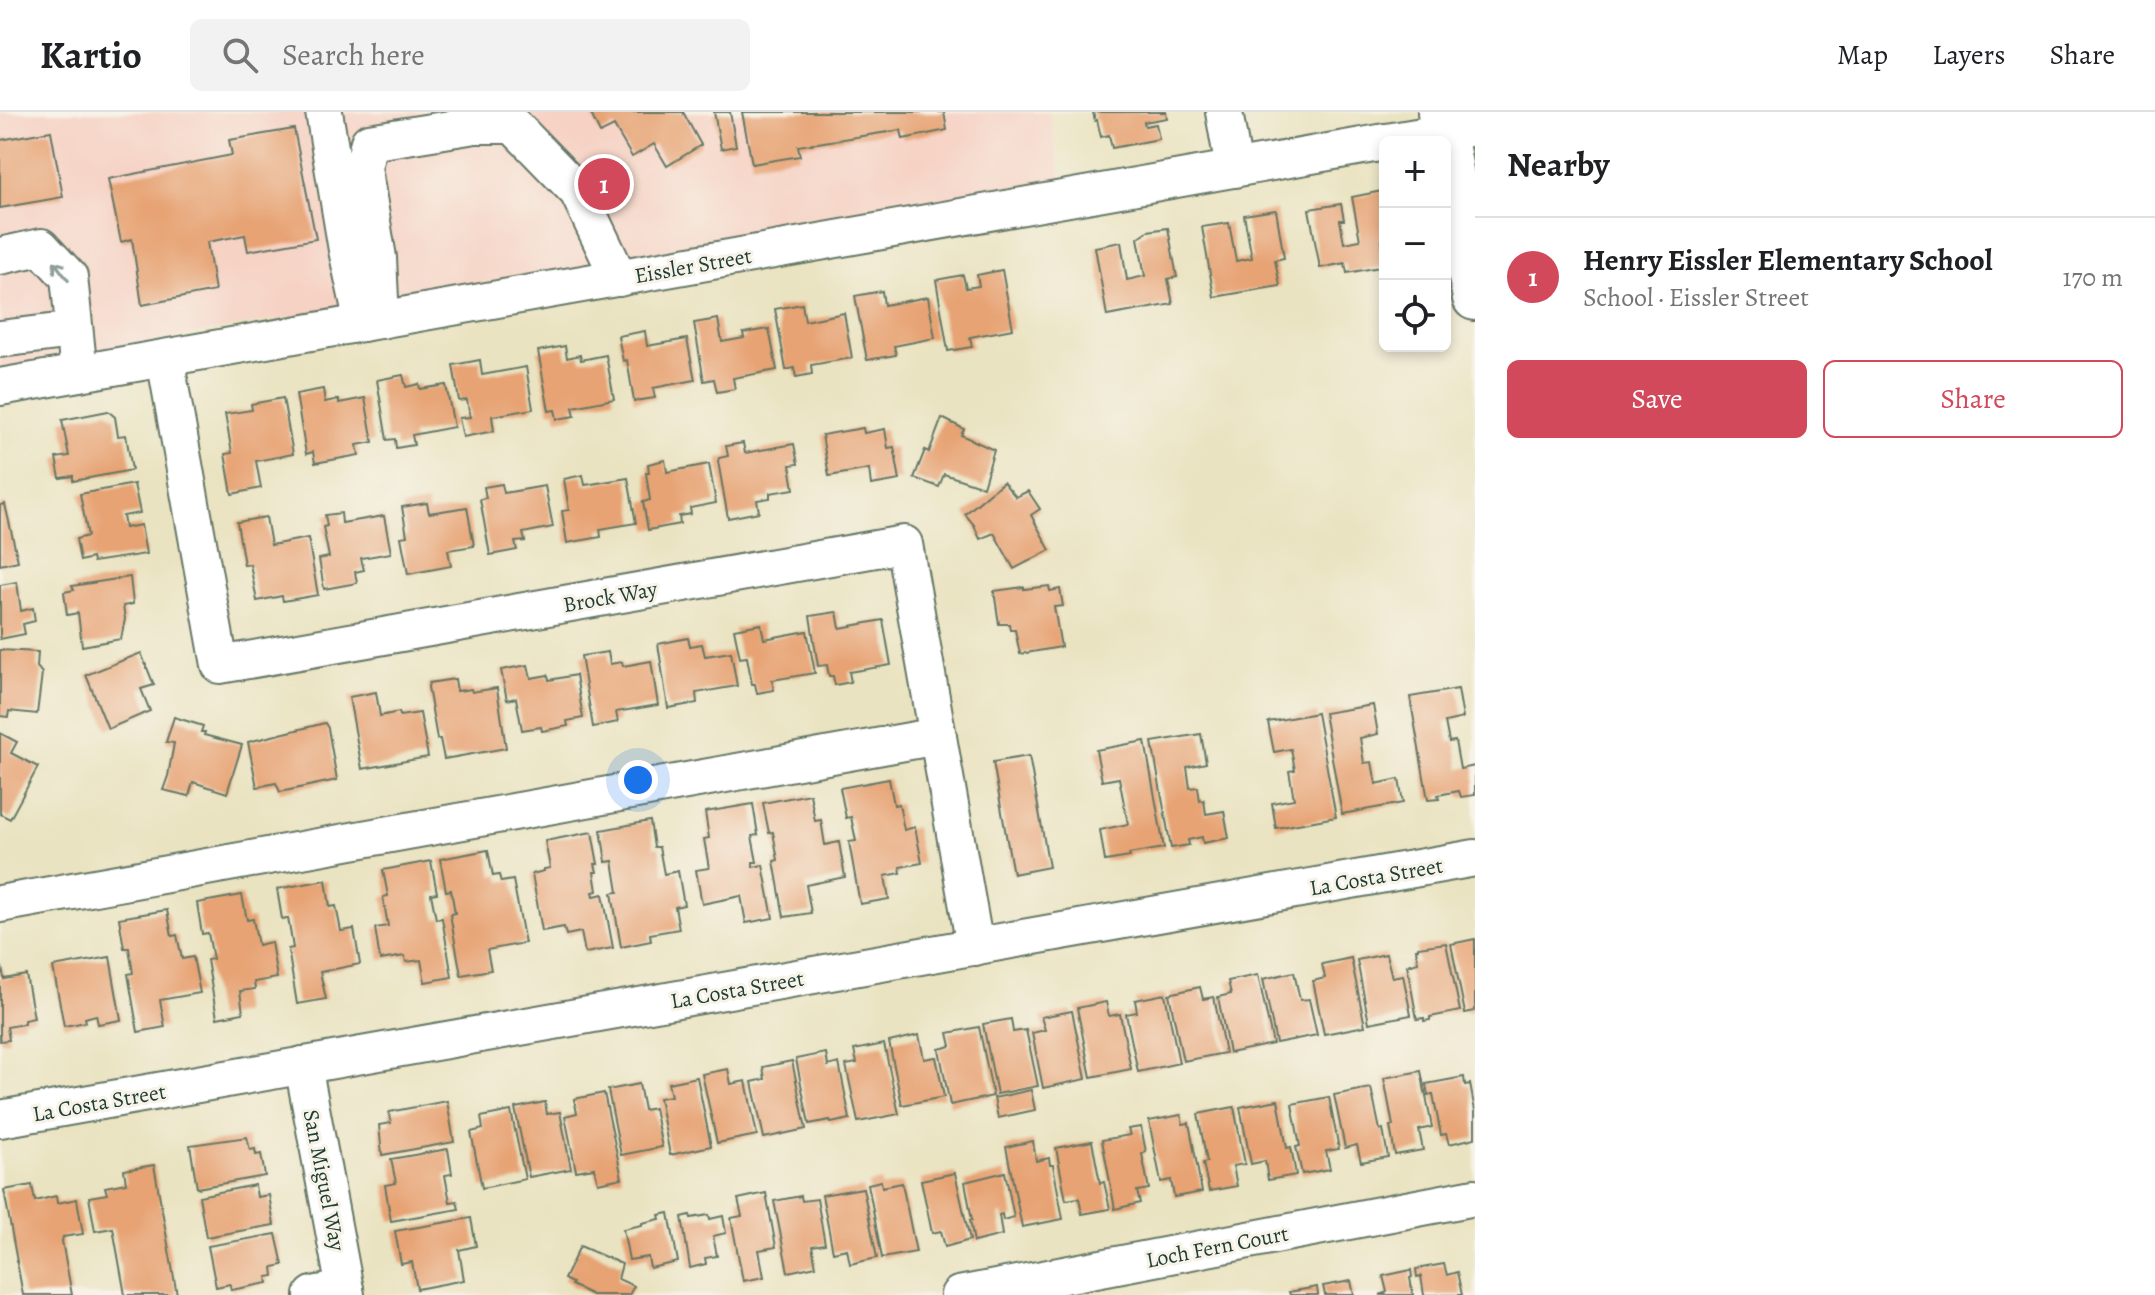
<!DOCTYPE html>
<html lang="en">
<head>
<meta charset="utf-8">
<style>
	:root { --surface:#fff; --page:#f2f2f2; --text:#202124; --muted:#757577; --line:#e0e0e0; --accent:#d1495b }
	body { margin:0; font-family:Alegreya,serif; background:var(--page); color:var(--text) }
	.controls { position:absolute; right:24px; top:24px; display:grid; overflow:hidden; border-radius:12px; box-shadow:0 4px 12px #0003 }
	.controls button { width:72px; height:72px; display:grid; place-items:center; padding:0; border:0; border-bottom:2px solid var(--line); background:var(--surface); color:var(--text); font:40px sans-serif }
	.you { position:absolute; left:638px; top:668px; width:28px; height:28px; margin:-20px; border:6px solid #fff; border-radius:50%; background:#1a73e8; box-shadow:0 0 0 12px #1a73e833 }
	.badge { display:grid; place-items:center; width:52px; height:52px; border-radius:50%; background:var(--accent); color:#fff; font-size:26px; font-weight:700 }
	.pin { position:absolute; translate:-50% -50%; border:4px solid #fff; box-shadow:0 2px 8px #0006 }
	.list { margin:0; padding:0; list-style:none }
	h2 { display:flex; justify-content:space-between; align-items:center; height:104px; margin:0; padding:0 32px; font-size:34px }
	h2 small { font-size:26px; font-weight:400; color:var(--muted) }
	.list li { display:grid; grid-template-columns:52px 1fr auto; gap:24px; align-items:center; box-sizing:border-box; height:120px; padding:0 32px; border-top:2px solid var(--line) }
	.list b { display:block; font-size:30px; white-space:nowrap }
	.list p { margin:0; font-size:26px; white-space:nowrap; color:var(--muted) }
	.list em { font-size:26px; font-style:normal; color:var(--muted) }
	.actions { display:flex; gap:16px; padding:24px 32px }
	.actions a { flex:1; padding:18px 0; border:2px solid var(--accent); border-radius:12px; text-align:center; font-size:28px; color:var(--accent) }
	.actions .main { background:var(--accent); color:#fff }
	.icon { flex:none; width:44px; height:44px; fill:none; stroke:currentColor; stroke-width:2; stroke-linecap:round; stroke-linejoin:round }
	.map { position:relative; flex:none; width:1475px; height:1183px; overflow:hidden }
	header { display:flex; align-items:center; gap:48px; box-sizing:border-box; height:112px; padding:0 40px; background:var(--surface); border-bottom:2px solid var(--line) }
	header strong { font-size:38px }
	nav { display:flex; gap:44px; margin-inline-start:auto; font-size:28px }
	.search { width:560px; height:72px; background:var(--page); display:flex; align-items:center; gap:20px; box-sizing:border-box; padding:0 28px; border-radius:12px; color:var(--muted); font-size:30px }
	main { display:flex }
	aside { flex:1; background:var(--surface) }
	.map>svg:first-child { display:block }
	.built { fill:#f6d2c4 }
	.building { fill:#e7a373 }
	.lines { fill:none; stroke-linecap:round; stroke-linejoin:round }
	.minor-casing { stroke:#667765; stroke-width:40 }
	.major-casing { stroke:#667765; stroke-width:48 }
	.minor { stroke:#fff; stroke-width:36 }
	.major { stroke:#fff; stroke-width:44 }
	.oneway { stroke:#8f9e9a }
	.labels { text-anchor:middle; stroke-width:6; stroke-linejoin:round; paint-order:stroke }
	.street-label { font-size:22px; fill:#1f3d34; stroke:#f7f3e8 }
</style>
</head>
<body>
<header>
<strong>Kartio</strong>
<div class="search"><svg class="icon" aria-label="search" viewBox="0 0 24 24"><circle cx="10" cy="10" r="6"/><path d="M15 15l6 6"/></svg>Search here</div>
<nav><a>Map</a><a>Layers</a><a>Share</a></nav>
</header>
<main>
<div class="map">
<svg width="1475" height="1183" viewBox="0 0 1475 1183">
	<rect width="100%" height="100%" fill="#f7f3e8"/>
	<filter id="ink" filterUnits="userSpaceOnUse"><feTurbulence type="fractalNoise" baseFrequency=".0125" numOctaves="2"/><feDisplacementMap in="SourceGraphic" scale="16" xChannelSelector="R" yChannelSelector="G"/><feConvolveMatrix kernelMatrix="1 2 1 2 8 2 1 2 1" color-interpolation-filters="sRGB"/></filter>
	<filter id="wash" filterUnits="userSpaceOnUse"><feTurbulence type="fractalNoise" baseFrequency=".006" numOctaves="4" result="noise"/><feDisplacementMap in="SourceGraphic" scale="32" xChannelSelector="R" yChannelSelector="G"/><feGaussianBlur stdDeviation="1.8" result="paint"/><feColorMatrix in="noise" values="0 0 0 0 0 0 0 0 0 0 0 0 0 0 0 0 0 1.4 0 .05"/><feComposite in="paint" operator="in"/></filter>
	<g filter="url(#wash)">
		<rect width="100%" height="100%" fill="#eae3c1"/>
		<path class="built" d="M0 0H1049L1062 71 0 256Z"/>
		<g id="blocks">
			<g class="building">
				<path d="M590 0H683L701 33 667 54 654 32 632 45 614 14 600 21Z"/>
				<path d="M714 0H730L736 34 721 37Z"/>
				<path d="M742 0H944L947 18 903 27 901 18 798 34 800 44 752 52Z"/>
				<path d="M1093 0H1166L1167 6 1144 10 1145 14 1156 12 1159 27 1112 36 1109 23 1101 25 1097 8 1095 9Z"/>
				<path d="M294 17 316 127 248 139 245 123 207 130 215 179 142 193 132 127 121 130 108 67 232 43 229 28Z"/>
				<path d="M51 19 63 85 0 96V28Z"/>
				<path d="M1382 79 1385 97V128L1382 129 1385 154 1347 161 1345 151 1320 156 1309 97 1341 92 1344 108H1340L1344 131 1360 128 1352 85Z"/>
				<path d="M1276 98 1284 146 1275 148 1280 174 1214 185 1202 115 1229 111 1236 149 1252 146 1244 103Z"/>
				<path d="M1168 116 1177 165 1168 167 1173 192 1107 204 1095 135 1121 130 1127 168 1145 164 1138 126 1148 119Z"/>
				<path d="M1002 158 1013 217 970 225 972 235 948 239 936 168 963 163 966 176 979 174 977 163Z"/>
				<path d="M882 179 884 193 928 185 935 226 894 234 896 243 867 248 855 184Z"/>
				<path d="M802 192 805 209 844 201 852 246 811 253 812 262 796 265 794 256 786 258 775 197Z"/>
				<path d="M718 207 722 230 744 226 743 221 769 217 777 258 733 266 735 277 717 280 714 267 704 269 694 211Z"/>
				<path d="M645 219 647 234 687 227 695 268 653 276 655 286 634 289 627 248 623 249 618 224Z"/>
				<path d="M565 234 567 246 580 243 581 248 606 243 614 287 573 295 575 304 557 307 555 298 549 299 538 239Z"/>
				<path d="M480 248 482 263 526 255 533 297 492 304 494 319 463 325 459 306 470 305 467 288 459 289 453 253Z"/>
				<path d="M403 263 406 275 419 272 420 277 446 273 454 315 412 323 414 333 396 336 395 327 387 328 377 268Z"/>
				<path d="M323 277 325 290 339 287V291L365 286 373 330 357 333 359 343 315 351 313 340 306 342 296 282Z"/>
				<path d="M283 286 293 342 256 349 261 376 232 382 225 342 232 341 225 302 252 298 251 292Z"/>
				<path d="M108 299 115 305 118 324 126 323 132 358 73 369V364L60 366 56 346 69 344 62 308Z"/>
				<path d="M942 306 964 317 961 323 994 338 983 375 944 362 939 375 914 366 925 338 929 340Z"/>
				<path d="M863 316 864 321 885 317 888 336 894 335 900 368 871 373 869 357 829 364 822 323Z"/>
				<path d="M743 331 745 341 794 332 798 352 790 353 794 377 770 381V386L757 388 759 400 728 406 718 349 719 346 728 344 726 334Z"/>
				<path d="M665 348 667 360 709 352 716 391 690 396 691 402 679 404 680 412 648 418 643 390 650 388 646 361H649L648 352Z"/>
				<path d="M583 363 585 373 628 366 636 411 600 417 601 425 567 431 562 399 569 398 564 367Z"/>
				<path d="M1003 370 1016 385 1028 379 1040 397 1031 403 1050 438 1014 457 994 421 980 427 974 413 965 402Z"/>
				<path d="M134 372 140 401 123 404 125 416 141 413 146 442 93 450 92 446 80 449 76 427 88 424 80 382Z"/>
				<path d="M502 372 504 381 545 374 553 415 523 421 525 429 515 430 517 438 490 443 480 387 486 386 484 375Z"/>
				<path d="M427 391 429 401 467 395 474 434 448 438 451 454 408 462 401 425 407 424 402 395Z"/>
				<path d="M5 392 18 449 0 453V393Z"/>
				<path d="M341 401 342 411 384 404 391 441 361 446 364 458 355 460 357 471 324 477 319 447 329 445 323 415 327 414 325 403Z"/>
				<path d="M266 405 271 433 308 426 318 483 283 489 282 484 257 489 250 452 244 453 237 410Z"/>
				<path d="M130 465 133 492 123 494 125 507 121 527 82 534 78 501 67 503 64 480 74 478 72 474Z"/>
				<path d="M17 470 21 499 33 496 35 509 23 512 25 522 0 527V473Z"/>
				<path d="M1049 474 1050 479 1060 477 1063 494 1054 495 1061 535 1020 542 1015 518H1010L1009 512H999L994 479 1024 475V477Z"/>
				<path d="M837 500 840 516 883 508 891 553 849 560 851 570 835 573 833 564H829L827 553 818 554 810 504Z"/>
				<path d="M761 512 764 527 807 519 815 561 772 568 774 578 757 581 755 572H752L747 545 740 546 734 517Z"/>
				<path d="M688 526 690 534 702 532 705 544 731 540 737 574 696 581 697 591 668 596 658 532Z"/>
				<path d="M0 538 38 540 37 555 42 561 37 602 9 599 8 605 0 604Z"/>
				<path d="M608 540 610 552 622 550 623 554 651 549 658 593 616 600 618 610 593 615 581 544Z"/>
				<path d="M141 541 154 573 141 577 150 599 108 617 86 563Z"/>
				<path d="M528 553 531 566 548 563 549 568 576 563 583 606 567 609 568 614 542 619 541 615 522 618 516 586 507 588 501 558Z"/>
				<path d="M455 567 457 579 471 577 472 580 497 576 506 636 444 647 440 627H437L428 575 429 571Z"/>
				<path d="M1458 577 1463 606 1445 610 1449 630 1455 629 1460 657 1475 654V683L1461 685 1459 679 1438 683 1439 687 1428 688 1410 585Z"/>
				<path d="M376 580 380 604 399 600 400 604 420 601 428 645 362 657 349 585Z"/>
				<path d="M1373 593 1378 622 1360 626 1364 651 1372 650 1376 672 1399 667 1403 691 1342 702 1324 601Z"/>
				<path d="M1317 601 1336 705 1276 716 1272 691 1294 687 1289 659 1295 658 1291 637 1274 640 1268 610Z"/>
				<path d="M174 605 203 614 201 620H205L204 623 242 633 227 681 193 670 189 684 163 678 168 664 174 631 166 630Z"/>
				<path d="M325 611 328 616 337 668 280 680 276 671 257 675 248 630Z"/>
				<path d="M0 621 17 630 11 641 38 655 10 707 0 702Z"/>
				<path d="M1201 622 1206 651 1187 655 1190 676 1198 675 1200 689 1204 688 1206 702 1224 699 1229 726 1203 731 1202 725 1188 728 1189 733 1171 736 1152 630Z"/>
				<path d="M1145 629 1164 736 1129 742 1130 745 1105 749 1100 718 1128 712 1119 666 1102 669 1096 638Z"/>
				<path d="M1029 644 1049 755 1013 762 993 650Z"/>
				<path d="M889 667 894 693 899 692 904 718 915 715 922 751 900 755 901 761 885 764 889 787 860 792 849 730 856 729 851 705 846 706 840 676Z"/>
				<path d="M810 682 815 709 821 708 825 733 839 730 845 765 806 773 811 801 784 805 774 749 778 748 773 720 769 721 763 691Z"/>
				<path d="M753 692 758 723 752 724 757 750H753V755L763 753 773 806 746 811 741 784 702 792 696 758 709 756 704 727 709 726 705 700Z"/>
				<path d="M650 709 654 735H659L664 762 678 759 684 793 675 795 679 817 650 822 651 829 621 835 612 781 618 780 613 749 606 750 601 718Z"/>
				<path d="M592 720 598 752H595L597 760H594L597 779 593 780 594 784 603 782 613 836 585 841 581 820 566 823 564 815 542 819 532 762 544 759V757L550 756 545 729Z"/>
				<path d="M488 738 493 764 499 763 501 770 513 768 525 831 487 838 491 858 461 863 450 802 455 801 451 778 446 779 440 747Z"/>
				<path d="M431 749 437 781 431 782 436 807 442 806 452 865 425 870 421 848 406 850 405 844 380 848 375 816 388 814 383 785 388 784 383 758Z"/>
				<path d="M326 768 330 795 336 794 341 819 354 817 360 852 320 860 326 887 297 892 288 837 293 836 288 806 282 807 277 777Z"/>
				<path d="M242 783 247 808 253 807 258 833 271 830 277 866 254 870 255 877 240 879 243 901 217 906 207 848 213 847 208 821 202 822 197 791Z"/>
				<path d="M167 798 172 824 177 823 182 847 193 845 200 881 160 888 165 915 138 920 128 862 133 861 129 836H124L119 806Z"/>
				<path d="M1475 827V899L1465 901 1451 832Z"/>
				<path d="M1446 831 1460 899 1430 905V908L1424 909V906L1417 907 1407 853 1418 850 1416 837H1418V835Z"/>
				<path d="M1386 842 1392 865 1403 863 1411 903 1369 911 1357 848Z"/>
				<path d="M110 845 121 908 98 912 96 903 85 906 86 910 64 914 53 855Z"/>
				<path d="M1351 846 1365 914 1324 922 1313 869 1325 866 1322 852Z"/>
				<path d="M0 855H2L4 867 26 863 34 906 24 908V912L7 915 9 928 0 929Z"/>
				<path d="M1294 860 1300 888 1309 887 1317 923 1276 931 1263 867Z"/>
				<path d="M1258 863 1273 932 1229 941 1218 885 1231 882 1228 869Z"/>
				<path d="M1200 875 1203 887 1214 885 1225 941 1183 949 1169 882Z"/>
				<path d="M1165 882 1179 951 1138 960 1126 902 1137 900 1135 888Z"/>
				<path d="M1106 890 1109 904 1120 902 1131 957 1091 965 1077 896Z"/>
				<path d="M1072 899 1086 967 1043 976 1032 921 1045 918 1041 905Z"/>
				<path d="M1011 907 1013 920 1026 918 1038 974 997 982 983 912Z"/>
				<path d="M979 915 993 984 950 993 939 937 951 934 948 921Z"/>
				<path d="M919 923 924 947 936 945 944 985 902 993 889 930Z"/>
				<path d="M884 932 899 1002 858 1010 846 953 857 951 854 938Z"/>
				<path d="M826 941 828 954 839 951 850 1007 831 1011 830 1008 809 1012 796 947Z"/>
				<path d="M792 949 806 1017 764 1026 752 970 765 967 763 955Z"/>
				<path d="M728 957 731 972 746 969 757 1023 717 1031 702 962Z"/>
				<path d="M1421 959 1432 1015 1419 1018 1423 1038 1395 1043 1390 1014H1393L1384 966Z"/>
				<path d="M697 965 711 1034 670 1043 659 986 671 984 668 971Z"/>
				<path d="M1464 965 1465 973 1470 972 1475 999V1026L1449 1032 1446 1022 1441 1023 1433 982 1428 983 1426 972Z"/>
				<path d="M639 972 644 998 654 996 662 1035 621 1043 608 978Z"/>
				<path d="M1371 976 1380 1018 1383 1017 1388 1045 1361 1050 1357 1033 1345 1036 1334 983Z"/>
				<path d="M1031 978 1035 998 998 1006 994 986Z"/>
				<path d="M604 981 622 1066 598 1071 594 1056 576 1059 565 1004 577 1001 574 987Z"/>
				<path d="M1329 985 1339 1037 1326 1039 1330 1057 1302 1062 1296 1035 1300 1034 1292 992Z"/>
				<path d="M1278 988 1287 1036 1291 1035 1296 1063 1268 1068 1265 1049 1251 1052 1240 995Z"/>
				<path d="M447 989 454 1030 382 1043 379 1013 391 1011 389 1000Z"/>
				<path d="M545 990 547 1002 560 1000 571 1057 529 1065 515 996Z"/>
				<path d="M1234 995 1245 1052 1233 1054 1237 1074 1209 1079 1203 1051 1207 1050 1198 1002Z"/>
				<path d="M511 999 525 1067 482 1076 471 1020 483 1017 481 1005Z"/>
				<path d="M1181 1003 1183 1012 1189 1011 1202 1080 1174 1085 1171 1068 1161 1070 1149 1009Z"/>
				<path d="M1141 1015 1146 1040 1142 1042 1149 1077 1137 1079 1140 1091 1115 1097 1102 1028 1130 1023 1128 1017Z"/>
				<path d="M247 1025 250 1038 255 1037 256 1043 261 1042 265 1064 197 1076 190 1033Z"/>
				<path d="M1033 1029 1036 1049 1049 1046 1050 1053H1053L1063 1107 1022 1115 1006 1035Z"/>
				<path d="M1092 1029 1100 1071 1104 1070 1110 1097 1082 1102 1079 1086 1066 1088 1056 1036Z"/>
				<path d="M448 1037 452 1062 445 1063 450 1090 457 1089 459 1097 391 1109 385 1073 396 1071 391 1047Z"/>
				<path d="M154 1053 177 1183H125L113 1116 95 1119 89 1085 107 1082 105 1075 126 1071 124 1058Z"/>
				<path d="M1005 1060 1014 1105 1003 1108 1002 1102 999 1103 1002 1123 974 1130 970 1108H972L965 1070Z"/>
				<path d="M955 1061 970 1128 945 1135 941 1119 932 1121 921 1068Z"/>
				<path d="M881 1069 882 1075 902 1071 916 1140 882 1146 868 1072Z"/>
				<path d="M32 1073 35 1089 56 1084 57 1091 77 1087 83 1122 63 1125 62 1129 72 1183H23L4 1078Z"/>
				<path d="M255 1073 257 1085 269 1083 274 1113 206 1125 199 1084Z"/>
				<path d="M863 1076 877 1146 850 1152 847 1137 833 1140 822 1083Z"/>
				<path d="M766 1081 776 1135 759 1138 764 1165 743 1169 731 1106 742 1104 738 1087Z"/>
				<path d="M801 1084 802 1089 817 1087 825 1132 812 1134 816 1154 788 1160 774 1089Z"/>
				<path d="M669 1101 678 1150 650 1156 648 1145 629 1148 623 1117 642 1113V1111L660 1107 659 1103Z"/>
				<path d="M690 1103 691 1106 709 1103 710 1107 723 1104 726 1121 713 1124 717 1144 705 1146 706 1152 690 1156 682 1105Z"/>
				<path d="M471 1106 476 1134 459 1138 464 1168 417 1177 412 1150 401 1152 395 1119Z"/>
				<path d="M276 1122 283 1153 273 1155 274 1164 267 1165 268 1171 231 1178 230 1172 216 1175 208 1134Z"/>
				<path d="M580 1134 622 1152 618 1167 634 1174 629 1183H592L571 1173 572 1171 564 1167Z"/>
				<path d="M1444 1152 1447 1163 1457 1160 1462 1183H1424L1421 1164 1417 1165 1416 1157Z"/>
				<path d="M1411 1158 1412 1165 1410 1166 1413 1183H1380L1387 1180 1383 1164Z"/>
				<path d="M1351 1169 1354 1183H1325L1323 1174Z"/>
				<path d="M1317 1175 1318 1183H1290L1289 1180Z"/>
			</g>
		</g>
	</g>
	<g filter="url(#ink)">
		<use href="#blocks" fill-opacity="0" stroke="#667765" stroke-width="2"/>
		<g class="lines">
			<defs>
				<g id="minor">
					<path d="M324 0 347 138 363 211"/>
					<path d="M1224 0 1234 57"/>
					<path d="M1387 30 1475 15"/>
					<path d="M0 144 41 135 69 165 79 261"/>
					<path d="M381 208 378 146 363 56 369 30 475 13H513L578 80 619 166"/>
					<path d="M0 227 74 218"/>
					<path d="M165 246 220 553 904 432 975 835"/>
					<path d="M0 275 1385 30"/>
					<path d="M0 792 938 624"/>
					<path d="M303 953 346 1183"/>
					<path d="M0 1007 1475 746"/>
					<path d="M313 1183 345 1177"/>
					<path d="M959 1183 1475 1085"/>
				</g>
				<path id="major" d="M1440 0 1475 186"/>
			</defs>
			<use href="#minor" class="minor-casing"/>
			<use href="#major" class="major-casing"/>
			<use href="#minor" class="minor"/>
			<use href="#major" class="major"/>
		</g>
		<defs><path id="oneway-shaft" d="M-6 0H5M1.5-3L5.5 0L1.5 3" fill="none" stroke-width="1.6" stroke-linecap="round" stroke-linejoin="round" transform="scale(2)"/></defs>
		<use class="oneway" href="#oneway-shaft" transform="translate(61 159) rotate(-127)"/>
	</g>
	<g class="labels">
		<g class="street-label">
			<text transform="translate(693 153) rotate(-10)" y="8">Eissler Street</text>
			<text transform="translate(610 484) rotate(-10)" y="8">Brock Way</text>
			<text transform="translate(1376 764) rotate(-10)" y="8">La Costa Street</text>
			<text transform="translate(737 877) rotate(-10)" y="8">La Costa Street</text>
			<text transform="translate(99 990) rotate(-10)" y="8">La Costa Street</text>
			<text transform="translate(325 1068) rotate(79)" y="8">San Miguel Way</text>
			<text transform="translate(1217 1134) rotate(-11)" y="8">Loch Fern Court</text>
		</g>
	</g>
</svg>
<div class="controls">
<button>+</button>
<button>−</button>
<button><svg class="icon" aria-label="locate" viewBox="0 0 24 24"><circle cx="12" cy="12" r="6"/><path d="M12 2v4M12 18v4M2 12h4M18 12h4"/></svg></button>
</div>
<div class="you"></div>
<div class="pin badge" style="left:604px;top:72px">1</div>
</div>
<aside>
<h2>Nearby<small></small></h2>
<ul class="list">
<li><span class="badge">1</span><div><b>Henry Eissler Elementary School</b><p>School · Eissler Street</p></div><em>170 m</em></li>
</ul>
<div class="actions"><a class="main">Save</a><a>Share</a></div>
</aside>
</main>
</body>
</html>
